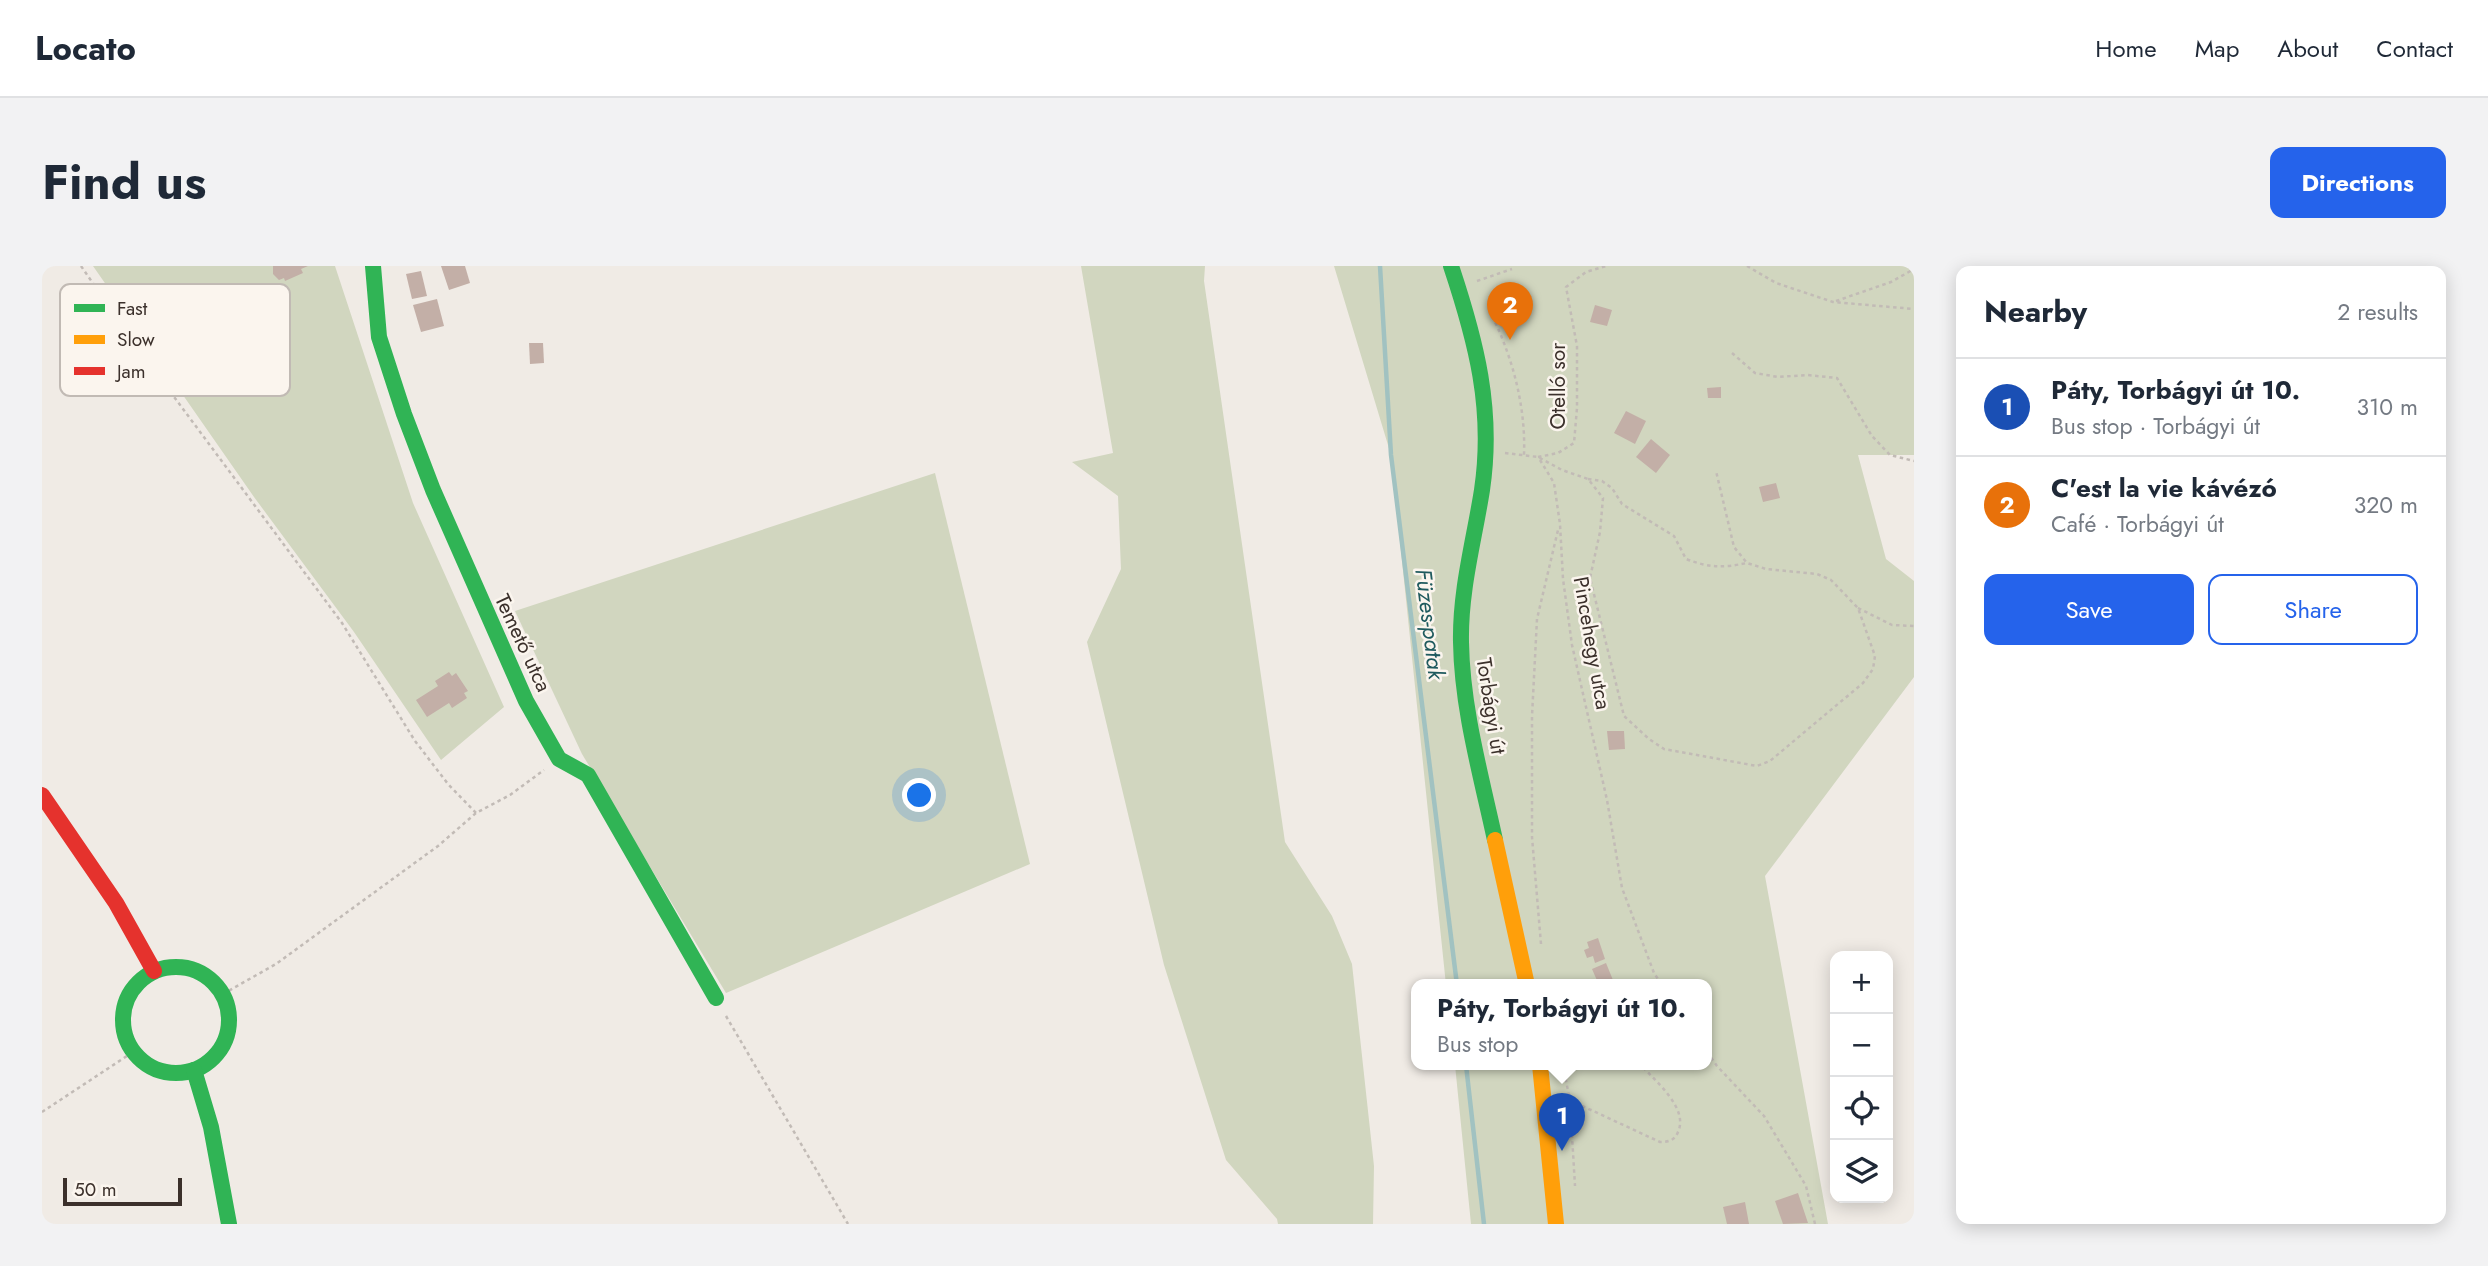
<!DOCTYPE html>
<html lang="en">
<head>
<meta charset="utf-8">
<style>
	:root { --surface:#fff; --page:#f2f2f3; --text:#1f2937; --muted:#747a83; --line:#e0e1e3; --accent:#2563eb }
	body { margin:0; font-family:Jost,sans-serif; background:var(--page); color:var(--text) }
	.controls { position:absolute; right:21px; bottom:21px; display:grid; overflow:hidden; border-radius:14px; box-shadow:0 4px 18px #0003 }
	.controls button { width:63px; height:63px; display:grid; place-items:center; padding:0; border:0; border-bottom:2px solid var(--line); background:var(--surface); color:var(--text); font:35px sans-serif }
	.scale { position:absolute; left:21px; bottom:18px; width:119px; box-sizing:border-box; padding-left:7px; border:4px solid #3b302b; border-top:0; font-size:19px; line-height:24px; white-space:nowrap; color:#3b302b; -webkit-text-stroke:5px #fbf5ee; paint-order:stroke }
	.you { position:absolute; left:878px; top:530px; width:24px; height:24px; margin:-18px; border:5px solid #fff; border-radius:50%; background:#1a73e8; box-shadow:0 0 0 10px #1a73e833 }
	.badge { display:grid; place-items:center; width:46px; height:46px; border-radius:50%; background:var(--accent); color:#fff; font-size:23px; font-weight:700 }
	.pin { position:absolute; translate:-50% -58px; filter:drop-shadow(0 2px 4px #0008) }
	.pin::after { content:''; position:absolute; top:37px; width:24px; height:21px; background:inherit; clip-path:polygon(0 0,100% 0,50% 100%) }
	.popup { position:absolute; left:1369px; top:713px; width:301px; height:91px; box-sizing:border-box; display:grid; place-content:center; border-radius:14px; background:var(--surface); filter:drop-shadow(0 2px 5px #0005); font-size:23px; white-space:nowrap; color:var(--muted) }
	.popup b { font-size:26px; color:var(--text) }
	.popup::after { content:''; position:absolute; left:50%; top:100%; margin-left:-14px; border:14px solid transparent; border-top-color:var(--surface) }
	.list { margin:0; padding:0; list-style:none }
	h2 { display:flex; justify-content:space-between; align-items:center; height:91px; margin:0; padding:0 28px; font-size:30px }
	h2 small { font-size:23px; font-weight:400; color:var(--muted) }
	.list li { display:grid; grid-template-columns:46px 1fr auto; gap:21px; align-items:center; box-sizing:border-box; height:98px; padding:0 28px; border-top:2px solid var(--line) }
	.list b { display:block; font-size:26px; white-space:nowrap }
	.list p { margin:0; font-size:23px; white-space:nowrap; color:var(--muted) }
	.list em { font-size:23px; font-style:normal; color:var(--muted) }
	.actions { display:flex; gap:14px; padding:21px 28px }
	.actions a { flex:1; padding:16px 0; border:2px solid var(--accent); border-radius:14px; text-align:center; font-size:24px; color:var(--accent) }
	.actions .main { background:var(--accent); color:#fff }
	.icon { flex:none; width:38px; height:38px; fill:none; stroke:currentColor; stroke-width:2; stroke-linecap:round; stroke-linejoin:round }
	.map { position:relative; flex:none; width:1872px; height:958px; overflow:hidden; border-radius:14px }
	header { display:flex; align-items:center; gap:42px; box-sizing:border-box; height:98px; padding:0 35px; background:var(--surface); border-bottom:2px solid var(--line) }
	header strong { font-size:33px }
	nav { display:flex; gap:38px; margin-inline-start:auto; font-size:24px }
	.intro { display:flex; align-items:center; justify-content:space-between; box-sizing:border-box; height:168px; padding:0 42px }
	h1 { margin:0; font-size:49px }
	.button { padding:18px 32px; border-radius:14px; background:var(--accent); color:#fff; font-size:24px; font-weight:700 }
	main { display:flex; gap:42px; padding:0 42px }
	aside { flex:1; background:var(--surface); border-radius:14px; box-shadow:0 4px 18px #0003 }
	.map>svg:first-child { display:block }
	.green { fill:#d1d6bf }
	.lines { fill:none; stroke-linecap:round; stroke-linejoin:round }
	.stream { stroke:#a1c2c1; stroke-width:4.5 }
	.building { fill:#c3afa7 }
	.path { stroke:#c2bbb6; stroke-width:2.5; stroke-dasharray:3.5 3.5; stroke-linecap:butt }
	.fast { stroke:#30b455; stroke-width:16 }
	.slow { stroke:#ff9f0a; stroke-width:16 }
	.jam { stroke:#e5322d; stroke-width:16 }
	.labels { text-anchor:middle; stroke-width:5; stroke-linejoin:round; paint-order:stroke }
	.street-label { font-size:21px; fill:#3b302b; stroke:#fbf5ee }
	.water-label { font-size:23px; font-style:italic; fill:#1f5a5e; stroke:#fbf5ee }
	.key { fill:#fbf5ee; stroke:#c1bab4; stroke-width:2 }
	.key-label { font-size:19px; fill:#3b302b }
</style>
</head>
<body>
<header>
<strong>Locato</strong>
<nav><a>Home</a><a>Map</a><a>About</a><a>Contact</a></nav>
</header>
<div class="intro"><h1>Find us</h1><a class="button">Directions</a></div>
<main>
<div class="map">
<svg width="1872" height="958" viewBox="0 0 1872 958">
	<rect width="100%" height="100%" fill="#f0ebe5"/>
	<g class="green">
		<path d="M51 0H293L371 237 462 441 399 494 312 366 212 231Z"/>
		<path d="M1039 0H1163L1162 15 1243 576 1290 650 1310 698 1332 900 1331 958H1236L1235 953 1184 894 1122 699 1045 376 1079 303 1076 230 1030 196 1071 187Z"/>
		<path d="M1292 0H1872V189H1816L1844 293 1872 315V411L1723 610 1786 958H1429L1413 799H1665V719H1404L1349 189Z"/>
		<path d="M893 207 988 598 684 727 540 488 473 345Z"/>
	</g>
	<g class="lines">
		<g class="stream">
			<path d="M1338 0 1349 189 1415 719"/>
			<path d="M1424 799 1442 958"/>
		</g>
	</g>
	<g class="building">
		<path d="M231 0H266L259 3 261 7 243 15 242 12 237 14 231 8Z"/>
		<path d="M399 0H423L428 17 407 24Z"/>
		<path d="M379 5 385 30 370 33 364 8Z"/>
		<path d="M395 33 402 60 379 66 371 39Z"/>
		<path d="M1553 39 1570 44 1565 60 1548 56Z"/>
		<path d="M487 77H501L502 97 488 98Z"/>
		<path d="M1679 121V132H1666L1665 122Z"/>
		<path d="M1584 145 1604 155 1593 178 1572 167Z"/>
		<path d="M1609 173 1628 189 1614 207 1594 191Z"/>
		<path d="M1734 217 1738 232 1721 236 1717 221Z"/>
		<path d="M407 406 410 410 414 407 426 425 422 427 425 432 410 442 407 437 385 451 374 434 396 420 393 415Z"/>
		<path d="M1565 465H1582L1583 483 1567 484Z"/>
		<path d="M1556 672 1563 693 1553 697 1551 690 1545 692 1542 684 1547 682 1545 676Z"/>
		<path d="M1564 697 1573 719H1557L1550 703Z"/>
		<path d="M1756 927 1766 957 1741 958 1733 935Z"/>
		<path d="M1703 936 1707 958H1685L1681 941Z"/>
	</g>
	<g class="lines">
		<g class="path">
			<path d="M39 0 95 81 300 357 373 475 406 518 434 547"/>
			<path d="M1705 0 1734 17 1791 36 1872 43"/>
			<path d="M1435 15 1470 3"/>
			<path d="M1794 35 1849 16 1872 3"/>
			<path d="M1447 44C1470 88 1484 140 1482 189"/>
			<path d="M1690 87 1713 107 1736 111 1765 109 1795 112 1830 170 1848 189 1872 195"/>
			<path d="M1463 187 1496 191 1520 204 1546 213 1561 232 1558 266 1548 312 1582 450 1607 473 1622 483 1715 500 1728 495 1821 417 1831 403 1833 390 1816 342 1789 314 1775 308 1724 303 1705 297 1692 281 1674 205"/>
			<path d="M1496 191 1516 187 1532 177 1535 142V80L1524 21 1544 6 1564 0"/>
			<path d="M1498 194 1512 217 1518 258 1521 313 1530 379 1565 534 1580 622 1612 707 1620 719"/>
			<path d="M1546 213 1560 215 1570 222 1580 238 1632 270 1644 293C1668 302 1680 302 1705 297"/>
			<path d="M1816 342 1850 359 1872 360"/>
			<path d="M1499 678 1490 571V450L1495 353 1516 264"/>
			<path d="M181 728 234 698 396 580 434 547 468 529 502 504"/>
			<path d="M684 750 806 958"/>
			<path d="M1665 786 1675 800 1722 850 1764 920 1773 958"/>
			<path d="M1521 799 1528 835 1533 920"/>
			<path d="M1521 831 1618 876C1627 876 1633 874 1636 866 1647 842 1613 815 1599 799"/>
			<path d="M0 846 91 786"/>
		</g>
		<g class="fast">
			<path d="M331 0 337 71 362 148 391 224 484 435 517 493 546 509 674 732"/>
			<path d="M1409 0C1434 75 1452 143 1440 224 1432 275 1418 324 1419 376 1420 443 1439 509 1453 574"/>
			<circle cx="134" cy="754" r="53"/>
			<path d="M152 804 169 861 187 958"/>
		</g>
		<g class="slow">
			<path d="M1453 574 1485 719"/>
			<path d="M1498 799 1514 958"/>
		</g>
		<path class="jam" d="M0 529 74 637 112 705"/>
	</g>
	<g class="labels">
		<g class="street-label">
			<text transform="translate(1516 120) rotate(-90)" y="7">Otelló sor</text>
			<text transform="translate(481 377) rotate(65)" y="7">Temető utca</text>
			<text transform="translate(1550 377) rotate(80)" y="7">Pincehegy utca</text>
			<text transform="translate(1449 440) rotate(81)" y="7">Torbágyi út</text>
		</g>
		<g class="water-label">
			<text transform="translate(1388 358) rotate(83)" y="8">Füzes-patak</text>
		</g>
	</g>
	<rect x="18" y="18" width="230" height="112" rx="10" class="key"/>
	<rect x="32" y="38" width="31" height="8" fill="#30b455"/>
	<rect x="32" y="69" width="31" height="9" fill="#ff9f0a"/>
	<rect x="32" y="101" width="31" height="8" fill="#e5322d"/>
	<g class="key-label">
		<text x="75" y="49">Fast</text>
		<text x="75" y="80">Slow</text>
		<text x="75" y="112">Jam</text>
	</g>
</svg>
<div class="controls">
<button>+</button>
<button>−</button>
<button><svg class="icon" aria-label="locate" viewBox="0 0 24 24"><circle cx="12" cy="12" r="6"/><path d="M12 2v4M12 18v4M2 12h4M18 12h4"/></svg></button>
<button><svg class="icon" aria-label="layers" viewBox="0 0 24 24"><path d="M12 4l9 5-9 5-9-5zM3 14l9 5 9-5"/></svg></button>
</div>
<div class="scale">50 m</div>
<div class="you"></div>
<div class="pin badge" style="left:1520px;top:885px;background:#1a4fb4">1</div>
<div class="popup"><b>Páty, Torbágyi út 10.</b>Bus stop</div>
<div class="pin badge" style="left:1468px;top:74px;background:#e8710a">2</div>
</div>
<aside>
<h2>Nearby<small>2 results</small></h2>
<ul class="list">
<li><span class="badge" style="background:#1a4fb4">1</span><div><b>Páty, Torbágyi út 10.</b><p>Bus stop · Torbágyi út</p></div><em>310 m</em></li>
<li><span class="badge" style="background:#e8710a">2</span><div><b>C'est la vie kávézó</b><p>Café · Torbágyi út</p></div><em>320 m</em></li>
</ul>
<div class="actions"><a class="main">Save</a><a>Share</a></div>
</aside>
</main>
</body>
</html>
